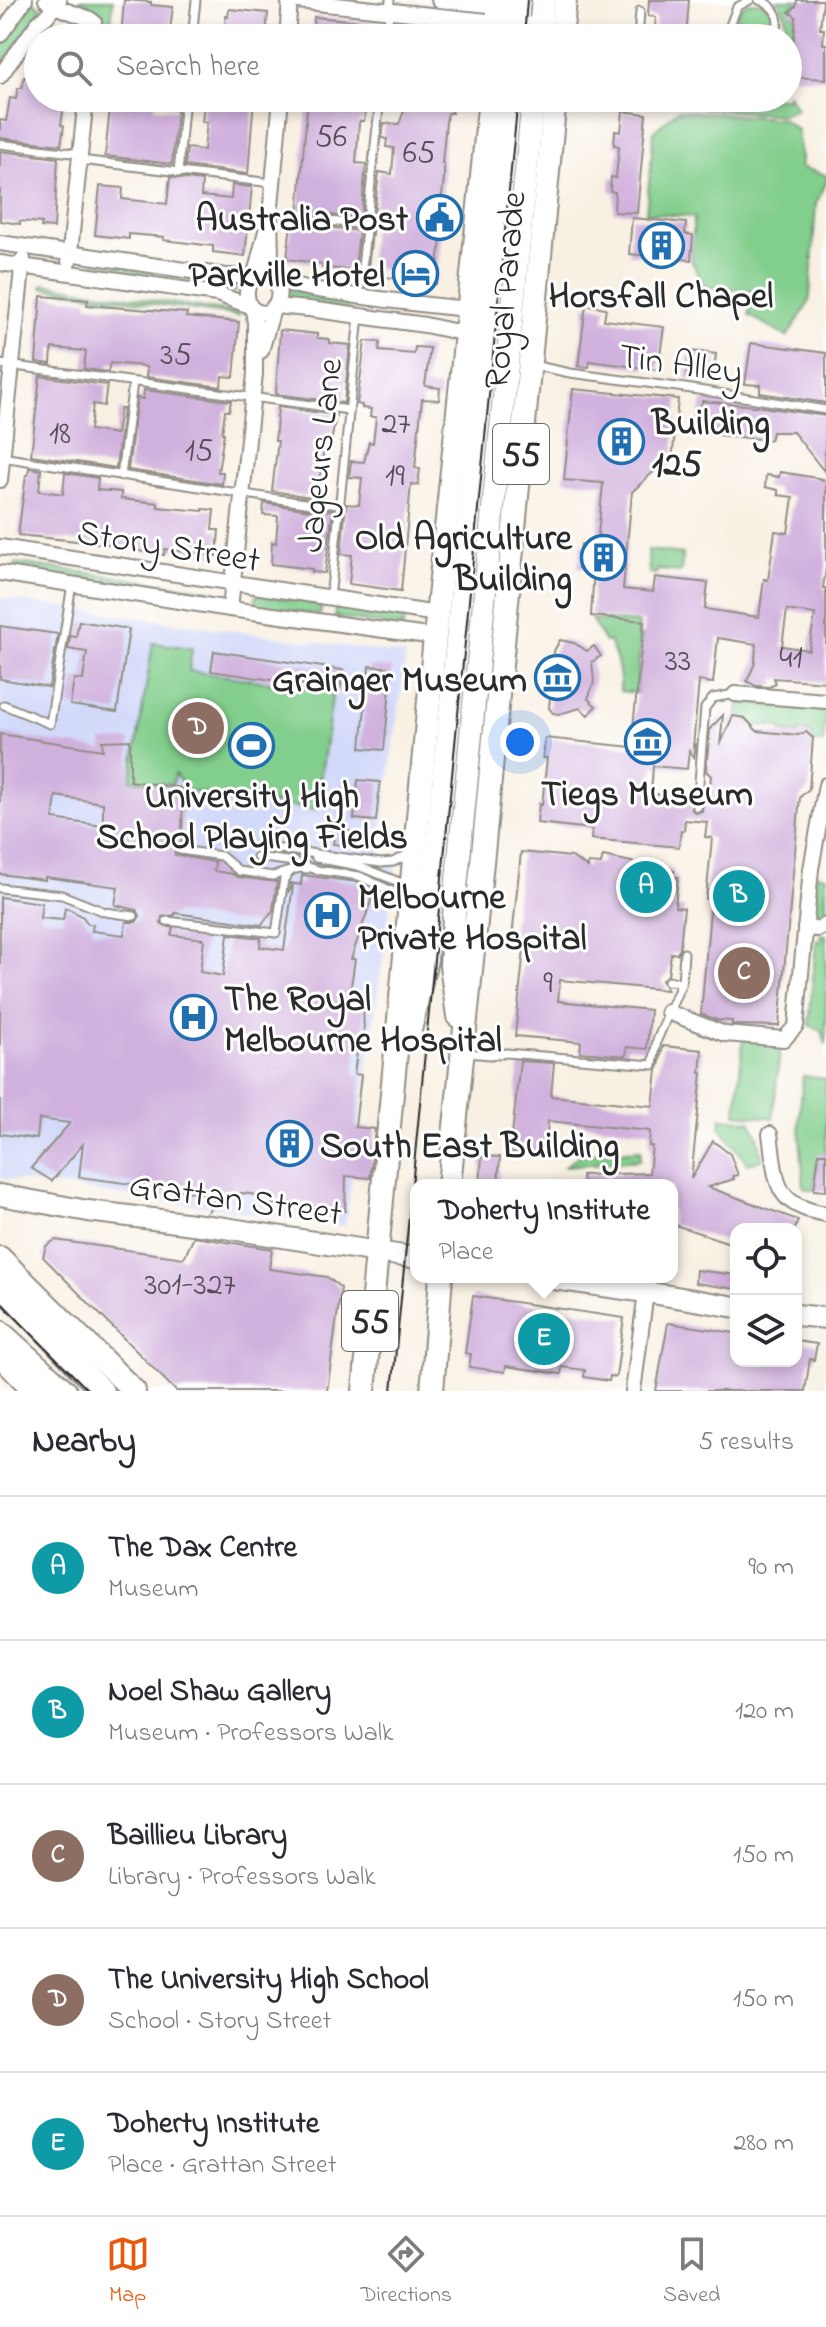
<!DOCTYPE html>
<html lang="en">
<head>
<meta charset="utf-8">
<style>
	:root { --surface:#fff; --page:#f2f2f3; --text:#2b2b33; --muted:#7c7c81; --line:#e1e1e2; --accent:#ea580c }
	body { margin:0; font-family:"Indie Flower",sans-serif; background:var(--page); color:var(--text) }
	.controls { position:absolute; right:24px; bottom:24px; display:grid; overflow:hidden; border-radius:16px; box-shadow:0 4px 12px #0003 }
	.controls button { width:72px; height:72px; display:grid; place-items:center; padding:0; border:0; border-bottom:2px solid var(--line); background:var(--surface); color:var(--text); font:40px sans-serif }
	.you { position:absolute; left:520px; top:742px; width:28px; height:28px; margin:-20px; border:6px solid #fff; border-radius:50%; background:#1a73e8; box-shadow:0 0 0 12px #1a73e833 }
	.badge { display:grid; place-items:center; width:52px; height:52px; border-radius:50%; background:var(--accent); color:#fff; font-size:26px; font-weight:700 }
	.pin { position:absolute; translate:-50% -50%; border:4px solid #fff; box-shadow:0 2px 8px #0006 }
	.popup { position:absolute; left:410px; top:1179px; width:268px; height:104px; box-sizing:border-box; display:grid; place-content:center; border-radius:16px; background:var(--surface); filter:drop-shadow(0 2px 6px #0005); font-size:26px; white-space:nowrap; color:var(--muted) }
	.popup b { font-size:30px; color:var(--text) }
	.popup::after { content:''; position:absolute; left:50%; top:100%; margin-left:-16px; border:16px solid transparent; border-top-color:var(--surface) }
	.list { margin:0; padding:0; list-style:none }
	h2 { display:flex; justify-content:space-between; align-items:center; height:104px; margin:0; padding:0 32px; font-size:34px }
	h2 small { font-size:26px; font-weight:400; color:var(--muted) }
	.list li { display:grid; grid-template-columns:52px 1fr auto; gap:24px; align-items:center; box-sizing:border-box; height:144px; padding:0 32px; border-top:2px solid var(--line) }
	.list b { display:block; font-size:30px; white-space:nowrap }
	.list p { margin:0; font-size:26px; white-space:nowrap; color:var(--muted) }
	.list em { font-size:26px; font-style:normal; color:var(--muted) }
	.icon { flex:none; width:44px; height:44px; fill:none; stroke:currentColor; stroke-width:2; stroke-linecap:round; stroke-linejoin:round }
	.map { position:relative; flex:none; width:826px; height:1391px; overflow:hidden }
	.search { position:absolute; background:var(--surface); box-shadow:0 4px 12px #0003; left:24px; right:24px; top:24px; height:88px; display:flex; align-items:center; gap:20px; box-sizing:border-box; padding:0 28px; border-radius:44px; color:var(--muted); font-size:30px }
	.sheet { height:824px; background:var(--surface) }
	nav { display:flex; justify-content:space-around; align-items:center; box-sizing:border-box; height:112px; border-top:2px solid var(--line); background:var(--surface); font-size:22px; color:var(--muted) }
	nav a { display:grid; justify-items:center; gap:4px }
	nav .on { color:var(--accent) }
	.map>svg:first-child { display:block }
	.built { fill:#d2d9f9 }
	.green { fill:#82ce8c; stroke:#567c5c; stroke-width:2 }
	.building { fill:#d0b0dd; fill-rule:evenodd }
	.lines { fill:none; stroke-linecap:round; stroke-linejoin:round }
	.lane-casing { stroke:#928e86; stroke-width:11 }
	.street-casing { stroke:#928e86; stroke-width:18 }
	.secondary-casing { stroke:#928e86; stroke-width:24 }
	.primary-casing { stroke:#928e86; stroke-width:26 }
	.lane { stroke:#fff; stroke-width:7 }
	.street { stroke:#fff; stroke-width:14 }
	.secondary { stroke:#fff; stroke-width:20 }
	.primary { stroke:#fff; stroke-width:22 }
	.tram { stroke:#2b2b2b; stroke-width:2 }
	.labels { text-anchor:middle; stroke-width:6; stroke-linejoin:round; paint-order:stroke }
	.number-label { font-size:32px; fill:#544c58 }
	.shield { fill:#fff; stroke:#6b6b6b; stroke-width:2 }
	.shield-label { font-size:34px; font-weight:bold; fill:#2b2b2b }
	.poi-label { font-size:36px; font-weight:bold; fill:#2b2b2b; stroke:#fff; text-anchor:end }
	.street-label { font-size:36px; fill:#2b2b2b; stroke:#fff }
</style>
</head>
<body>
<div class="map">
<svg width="826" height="1391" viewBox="0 0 826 1391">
	<rect width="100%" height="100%" fill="#fff"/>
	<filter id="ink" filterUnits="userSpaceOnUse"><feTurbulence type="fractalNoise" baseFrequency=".0125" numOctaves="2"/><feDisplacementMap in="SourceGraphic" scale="16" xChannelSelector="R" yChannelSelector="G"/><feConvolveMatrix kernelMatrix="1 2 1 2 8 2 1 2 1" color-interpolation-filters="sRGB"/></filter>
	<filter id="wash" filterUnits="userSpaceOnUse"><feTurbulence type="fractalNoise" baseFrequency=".006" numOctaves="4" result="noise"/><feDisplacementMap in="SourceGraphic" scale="32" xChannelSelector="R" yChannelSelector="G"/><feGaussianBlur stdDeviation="1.8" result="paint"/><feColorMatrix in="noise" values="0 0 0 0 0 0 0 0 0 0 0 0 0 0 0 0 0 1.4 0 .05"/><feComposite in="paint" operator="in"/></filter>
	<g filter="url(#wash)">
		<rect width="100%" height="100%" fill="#f8f0e2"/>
		<path class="built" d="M0 598 406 655 378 854 397 857 345 1226 0 1178Z"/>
		<g class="green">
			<path d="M30 0 42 8 0 68V42Z"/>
			<path d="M80 0H113L111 26 94 9 76 4Z"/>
			<path d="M777 0H797V4L801 7 795 6 792 10V14L796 17 793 45 790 44 789 47 788 38H782C788 24 787 12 777 0Z"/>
			<circle cx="755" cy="21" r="19"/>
			<path d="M788 94 797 109 782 115 703 108 704 98H788Z"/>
			<path d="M678 110 782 119 797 130 801 159 800 167 826 175V183L816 204 810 297 808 304 787 337 749 315 752 291 705 287 691 260 694 217 646 213 654 131Z"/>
			<path d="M94 262 237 281 240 289 233 293 92 269Z"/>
			<path d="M43 284 239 313V316L42 288Z"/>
			<path d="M285 289 351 298 349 310 283 301Z"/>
			<path d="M648 550 683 554 681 572 657 570 656 574 649 573Z"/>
			<path d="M16 563 210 590 209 598 15 571Z"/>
			<path d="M256 595 322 604 320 615 255 606Z"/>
			<path d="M340 606 405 616 403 628 335 617V608Z"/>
			<path d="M591 619 639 623 638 635 641 636 636 693 620 691C621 672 617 658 609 641L605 642Z"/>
			<path d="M153 643 192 648 189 671 333 691 316 810 187 791 175 774 172 785 131 780Z"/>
			<path d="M739 702 821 710 826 715 823 743 813 742V736L808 732 802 731 798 734 784 732 778 727 754 725 745 718 738 716Z"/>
			<path d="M816 874 826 876V917L811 915Z"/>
			<path d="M821 934 826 935V1045L822 1031 809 1025 816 941H820Z"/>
			<path d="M743 1039 781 1042 773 1118 736 1114Z"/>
			<path d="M803 1076 826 1079V1165L817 1164 814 1190 804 1188 799 1122Z"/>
			<path d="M721 1118 750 1121 758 1135 762 1160 748 1164 720 1127Z"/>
			<path d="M641 1150 640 1160 565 1166 581 1154Z"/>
		</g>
		<g id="blocks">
			<g class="building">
				<path d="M124 0 151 2V5L173 7 169 38H121Z"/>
				<path d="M649 0H689L686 38H654L656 17 648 16Z"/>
				<path d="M797 0H823L820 29H824L823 44H826V79L794 77V69H788V46L793 45 796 17 789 12 796 6Z"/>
				<path d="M229 9 268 13 266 35 258 34 257 38 224 35 226 16 228 17Z"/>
				<path d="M314 17 382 23 381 38H312Z"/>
				<path d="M395 25 433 30 432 38H394Z"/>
				<path d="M24 77 38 79V98H65L61 125 64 126 61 145 0 138V120L6 121 10 98 16 99 18 88H22Z"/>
				<path d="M111 98H145V100L155 101 154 108 177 110 172 164 105 156Z"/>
				<path d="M207 98H254L248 174 185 166 187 148 204 150 207 122H202L204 105 206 106Z"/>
				<path d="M308 98H367L364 121H360L359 123 356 163 366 164 361 218 319 214 314 216 313 220 318 226 359 231 355 270 322 268V264L287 259 292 214H298Z"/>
				<path d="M425 98H453L452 113H448L446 122 442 163 444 164V179L440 211 444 212 436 284 385 277 386 270 368 268 379 172 392 174 394 148 386 147 387 139 382 138 384 123 399 124 404 111 405 99 425 101Z"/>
				<path d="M623 111 646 114 637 213 614 212 615 192 610 191 611 177 616 178 619 146 614 145 615 131 621 132Z"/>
				<path d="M0 151 58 158 54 228 41 227 42 223 20 221V224L0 221Z"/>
				<path d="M170 177 202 181 201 196 231 199 232 185 252 187 245 256 213 252V246L163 240 164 237 129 234V239L95 235 100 186 123 188 122 199 167 204Z"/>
				<path d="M632 218 686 223 685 234 693 235 691 260 629 254Z"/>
				<path d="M41 296 88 300 87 305 187 313 186 317 239 322 234 377 222 376 221 387 146 377 147 368 143 366 110 363 108 372 84 369 86 351 52 348 51 364 36 362Z"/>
				<path d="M586 305 606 308 604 320 664 327 658 370 590 361 589 367 578 366Z"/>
				<path d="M280 330 317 334V338L329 339V343L350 345 344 403 276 394Z"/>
				<path d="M365 341 380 342 379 351 414 354 415 347 430 348 425 386 440 388 439 400 422 399 415 468 420 469 418 485 411 484 401 591 349 584 352 555 341 554 346 504 359 505 362 478 349 477 351 461 364 462 369 442 373 443 376 417H370L371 409 362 408V405L357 404Z"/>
				<path d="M751 343 826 353V403L760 393V385L745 384Z"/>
				<path d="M690 351 716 354 713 381 687 378Z"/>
				<path d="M40 376 107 385 104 406 93 404 90 430 116 434 120 409H123L116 468 31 455Z"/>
				<path d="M573 389 678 399 672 462 652 473 632 492 623 589 653 592 655 577 708 583 705 609 759 617 764 579 768 580 775 531 788 533 793 497 778 495V490L765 487 766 475 779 477 780 472 823 479 822 481H826V568L823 588H826V682L774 678 776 684 769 687 756 686 747 681 755 663 756 644 718 638 713 683 699 681 693 747 696 744 694 757 689 751 687 769 653 766 651 794 691 797 692 810 696 813 702 811 704 798H709L711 776 706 771 710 729 723 715 720 745 733 716 745 718 757 731 798 735 806 732 813 738 809 789 800 797 779 1026 732 1025V1021L717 1020 701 1014 711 899H706L712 838 705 837 707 822 685 820 684 831 681 830 679 847 591 839 592 829 537 823 539 804 542 805 547 758H543L545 738 631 747 644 621 591 616 594 569 578 568 581 544 597 545 603 483 564 480ZM787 610 815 614 809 650 782 646Z"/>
				<path d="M144 390 231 401 229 411H225L222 433H224L218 472H223L222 484 128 470 137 398 143 399Z"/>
				<path d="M702 401 755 406 826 416 824 471 793 432H772L770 440 697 433Z"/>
				<path d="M278 407 336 415 330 449 324 448 317 498 272 491 278 441H275Z"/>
				<path d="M29 468 41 470 39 491 63 494 65 473 98 478 97 490 121 492V499L158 503V507L203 511V509L214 510 212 530H219L217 556 165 549 164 555 132 550V548L116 546V545L18 535 26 475H28Z"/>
				<path d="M264 503 317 511 333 510 325 573 312 572V569L271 564 272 542 276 543 278 516 263 515Z"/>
				<path d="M79 621 129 629 117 712 70 705 74 679 83 680 87 652 68 649 70 636 76 637Z"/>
				<path d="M0 626 58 634 49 687 0 679Z"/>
				<path d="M560 640 574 643 587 651 594 646 601 656 592 662 594 682 588 699 596 706 588 715 580 708 559 714 553 713 549 708 554 651Z"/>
				<path d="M214 651 343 670 340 690 211 671Z"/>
				<path d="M369 666 392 668 384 750 361 748Z"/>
				<path d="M0 734 103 750 102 741 130 740V781L183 788 182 836 181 844 174 848 175 855 215 862 214 871 232 874 238 877 277 882 273 910 261 925 175 913V915L162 917 161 924 173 928 171 935 204 939 200 972 223 976 228 934 261 938 260 947 284 950 293 886 289 891 290 883 301 885 302 875 357 882 365 886 363 896 372 898 351 959H355L350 993 363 994V998L364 1037H359L354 1074 361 1075 355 1127 375 1129 370 1178 346 1176 345 1211 291 1203V1207L272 1204V1197L242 1193 231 1195 209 1210 216 1195 79 1177 83 1144 52 1181 31 1168 70 1123 39 1119 37 1139 0 1134V897L42 903 40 918 63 920 65 908 71 910 83 917 88 924H93L92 931 124 935 126 922H136L140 916 137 910 115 905 118 887 45 877V880L0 874ZM56 796 103 803V826L53 819Z"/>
				<path d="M358 780 380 782 376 821 354 819Z"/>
				<path d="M335 829 359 833 356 847 333 844Z"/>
				<path d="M521 852 572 857 588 868V863L601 864 603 856 674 871 673 877H678L675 907 684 908 680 948 677 954 671 953 668 975 662 980 667 990 560 980 558 1001 650 1010 647 1049 627 1047 626 1056 580 1052 581 1042 515 1036 525 939 512 938Z"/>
				<path d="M663 1046 702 1050 700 1073H702L691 1179 713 1141 730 1154 738 1175 733 1176 734 1179 708 1187 798 1220 795 1229H736V1245L672 1224V1185H583L582 1175 649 1173 652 1146H649L650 1131 548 1121 545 1156 510 1153 520 1061 554 1063 551 1096 653 1106 657 1070 659 1066Z"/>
				<path d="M819 1153H826V1191L814 1190Z"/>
				<path d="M482 1156 500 1157 498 1185H480Z"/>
				<path d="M194 1237 272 1249 269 1269 327 1277 341 1288 327 1391H176L43 1257 46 1246 55 1240 184 1258Z"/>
				<path d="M696 1270 736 1275V1289L695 1283Z"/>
				<path d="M473 1296 624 1318 616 1377 610 1376 609 1381 584 1377 585 1370 562 1367 561 1374 506 1366 505 1372 469 1367 471 1354 465 1353Z"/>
				<path d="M668 1323 736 1333V1361H796V1341L817 1344 814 1360 810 1359 805 1391H656Z"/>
			</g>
		</g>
	</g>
	<g filter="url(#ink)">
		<use href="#blocks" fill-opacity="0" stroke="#928e86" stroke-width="2"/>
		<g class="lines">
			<defs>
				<g id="lane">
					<path d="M759 0C777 6 783 21 773 38"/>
					<path d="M726 36 737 7 750 0"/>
					<path d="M192 38 196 0"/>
					<path d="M387 38 390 0"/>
					<path d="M638 38 640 11"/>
					<path d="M647 100V98"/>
					<path d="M0 144 80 154"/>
					<path d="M80 160 272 183"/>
					<path d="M178 173 185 98"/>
					<path d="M319 220 367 225"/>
					<path d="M359 296 380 98"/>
					<path d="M0 364 349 410"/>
					<path d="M532 365 570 373 685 388 826 410"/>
					<path d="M1 457 318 505 339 503"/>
					<path d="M121 476 133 382"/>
					<path d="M330 599 359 316"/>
					<path d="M4 705 50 724 72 584"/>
					<path d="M697 807 705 708 713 698 735 694"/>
					<path d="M259 846 381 863 393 862 409 854"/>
					<path d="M180 850 221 856 239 871 273 876 300 868 307 869"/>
					<path d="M257 857 294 862 317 870 359 876 405 897"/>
					<path d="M316 858 358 866 407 885"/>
					<path d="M0 888 62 895 105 912 134 916"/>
					<path d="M167 921 276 933 284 879 290 872"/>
					<path d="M668 981 682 982"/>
					<path d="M467 1053 490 1055 506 1053 653 1065 657 1040 682 982 684 953"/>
				</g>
				<g id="street">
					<path d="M46 0 54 6 90 19 94 22 92 38"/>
					<path d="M288 0 497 22"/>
					<path d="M439 0 499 6"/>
					<path d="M0 35 25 0"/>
					<path d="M287 38 290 0"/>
					<path d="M0 76 38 23 46 17 59 0"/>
					<path d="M0 243 226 276H253"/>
					<path d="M69 261 86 98"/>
					<path d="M0 263 217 294 250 306"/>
					<path d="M261 270 274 275C285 292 276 325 251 308 243 294 247 278 261 270Z"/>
					<path d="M255 274 266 231"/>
					<path d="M274 275 271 258 270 216 281 98"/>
					<path d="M277 279C302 290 330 291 357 296 394 301 431 306 469 309"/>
					<path d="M274 306 309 309 425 325 467 334"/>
					<path d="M261 351 273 309"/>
					<path d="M0 480 23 259"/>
					<path d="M0 547 437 614"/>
					<path d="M0 573 230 609 435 637"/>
					<path d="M230 609 255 374V323L253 309"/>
					<path d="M735 694 826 701"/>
					<path d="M805 928 818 929 826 925"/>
					<path d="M668 1012 725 1034 784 1039 796 1026 811 869 826 785"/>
					<path d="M770 1134C777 1181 772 1205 826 1214"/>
					<path d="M633 1391 646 1292"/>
				</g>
				<g id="secondary">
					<path d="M0 1195 88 1211 225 1228 416 1258"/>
					<path d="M540 1277 646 1292 736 1307"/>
					<path d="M796 1315 826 1318"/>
				</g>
				<g id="primary">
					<path d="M497 22 561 35"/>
					<path d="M496 38 499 0"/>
					<path d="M516 38 519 0"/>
					<path d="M539 38 543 0"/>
					<path d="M561 38 565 0"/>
					<path d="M458 1016 451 965 455 899 533 98"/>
					<path d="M409 1035 426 959 510 98"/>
					<path d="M449 1185 484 843 555 98"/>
					<path d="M0 1258 134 1391"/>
					<path d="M0 1283 102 1391"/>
					<path d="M0 1332 65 1391"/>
					<path d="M0 1355 35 1391"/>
					<path d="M364 1391 435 637 490 98"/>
					<path d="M432 1391 441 1277"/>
				</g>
			</defs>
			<use href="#lane" class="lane-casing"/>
			<use href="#street" class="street-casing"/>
			<use href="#secondary" class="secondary-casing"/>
			<use href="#primary" class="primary-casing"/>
			<use href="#lane" class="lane"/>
			<use href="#street" class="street"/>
			<use href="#secondary" class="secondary"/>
			<use href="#primary" class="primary"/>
			<g class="tram">
				<path d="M524 38 527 0"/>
				<path d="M0 1302 89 1391"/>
				<path d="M392 1391 518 98"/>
			</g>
		</g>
	</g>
	<defs>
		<symbol id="civic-ring" viewBox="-11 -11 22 22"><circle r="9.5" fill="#fff" stroke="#1f6fb2" stroke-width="1.5"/><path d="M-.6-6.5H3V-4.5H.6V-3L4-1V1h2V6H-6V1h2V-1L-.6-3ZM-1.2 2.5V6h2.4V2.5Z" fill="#1f6fb2"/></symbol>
		<symbol id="building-ring" viewBox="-11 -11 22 22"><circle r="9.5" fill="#fff" stroke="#1f6fb2" stroke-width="1.5"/><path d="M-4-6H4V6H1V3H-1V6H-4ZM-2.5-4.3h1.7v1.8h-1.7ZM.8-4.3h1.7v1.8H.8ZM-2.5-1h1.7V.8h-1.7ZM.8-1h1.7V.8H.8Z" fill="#1f6fb2"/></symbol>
		<symbol id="hotel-ring" viewBox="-11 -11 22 22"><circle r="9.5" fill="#fff" stroke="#1f6fb2" stroke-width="1.5"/><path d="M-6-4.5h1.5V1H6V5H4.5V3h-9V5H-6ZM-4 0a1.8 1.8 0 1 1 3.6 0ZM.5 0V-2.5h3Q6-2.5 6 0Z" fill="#1f6fb2"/></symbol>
		<symbol id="museum-ring" viewBox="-11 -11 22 22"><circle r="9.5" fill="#fff" stroke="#1f6fb2" stroke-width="1.5"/><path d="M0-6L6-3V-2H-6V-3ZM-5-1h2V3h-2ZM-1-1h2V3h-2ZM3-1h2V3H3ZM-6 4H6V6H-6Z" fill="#1f6fb2"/></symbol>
		<symbol id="stadium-ring" viewBox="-11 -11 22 22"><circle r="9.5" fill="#fff" stroke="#1f6fb2" stroke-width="1.5"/><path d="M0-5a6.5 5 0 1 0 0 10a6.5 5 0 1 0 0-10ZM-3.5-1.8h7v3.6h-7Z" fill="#1f6fb2"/></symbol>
		<symbol id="hospital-ring" viewBox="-11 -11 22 22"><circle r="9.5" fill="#fff" stroke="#1f6fb2" stroke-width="1.5"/><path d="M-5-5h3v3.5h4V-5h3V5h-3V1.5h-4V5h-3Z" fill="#1f6fb2"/></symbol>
	</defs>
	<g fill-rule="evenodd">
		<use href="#civic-ring" x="414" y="192" width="51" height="51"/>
		<use href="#building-ring" x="636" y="220" width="51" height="51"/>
		<use href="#hotel-ring" x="390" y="248" width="51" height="51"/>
		<use href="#building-ring" x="596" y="416" width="51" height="51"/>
		<use href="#building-ring" x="578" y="532" width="51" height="51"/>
		<use href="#museum-ring" x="532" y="652" width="51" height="51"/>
		<use href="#museum-ring" x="622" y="716" width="51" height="51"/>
		<use href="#stadium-ring" x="226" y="720" width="51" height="51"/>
		<use href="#hospital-ring" x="302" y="890" width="51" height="51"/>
		<use href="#hospital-ring" x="168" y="992" width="51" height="51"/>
		<use href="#building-ring" x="264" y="1118" width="51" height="51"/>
	</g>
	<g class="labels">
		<g class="number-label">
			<text x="331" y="146">56</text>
			<text x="419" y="162">65</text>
			<text x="176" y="364">35</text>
			<text x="396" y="433">27</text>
			<text x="60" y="443">18</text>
			<text x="199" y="460">15</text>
			<text x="395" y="485">19</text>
			<text x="791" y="667">41</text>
			<text x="678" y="670">33</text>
			<text x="548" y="992">9</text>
			<text x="190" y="1294">301-327</text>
		</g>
		<g class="shield">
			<rect x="493" y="424" width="56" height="60" rx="6"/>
			<rect x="342" y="1291" width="56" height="60" rx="6"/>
		</g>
		<g class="shield-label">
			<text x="521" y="466">55</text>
			<text x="370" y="1333">55</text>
		</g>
		<g class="poi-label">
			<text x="408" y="230">Australia Post</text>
			<text x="385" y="286">Parkville Hotel</text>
			<text x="661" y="307" text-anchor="middle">Horsfall Chapel</text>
			<text x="652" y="434" text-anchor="start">Building<tspan x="652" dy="41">125</tspan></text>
			<text x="572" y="549">Old Agriculture<tspan x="572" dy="41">Building</tspan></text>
			<text x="527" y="691">Grainger Museum</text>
			<text x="647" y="805" text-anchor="middle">Tiegs Museum</text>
			<text x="252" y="807" text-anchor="middle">University High<tspan x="252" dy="41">School Playing Fields</tspan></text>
			<text x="358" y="908" text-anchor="start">Melbourne<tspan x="358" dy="41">Private Hospital</tspan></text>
			<text x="224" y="1010" text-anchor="start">The Royal<tspan x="224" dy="41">Melbourne Hospital</tspan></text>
			<text x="320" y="1157" text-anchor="start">South East Building</text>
		</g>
		<g class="street-label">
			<text transform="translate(503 290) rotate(-85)" y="13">Royal Parade</text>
			<text transform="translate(681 362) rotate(8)" y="13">Tin Alley</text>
			<text transform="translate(318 455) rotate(-84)" y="13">Jageurs Lane</text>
			<text transform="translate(169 544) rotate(9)" y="13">Story Street</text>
			<text transform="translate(236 1197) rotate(8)" y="13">Grattan Street</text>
		</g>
	</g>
</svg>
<div class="controls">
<button><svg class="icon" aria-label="locate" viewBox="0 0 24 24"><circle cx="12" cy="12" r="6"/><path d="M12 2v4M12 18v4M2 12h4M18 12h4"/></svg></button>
<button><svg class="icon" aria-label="layers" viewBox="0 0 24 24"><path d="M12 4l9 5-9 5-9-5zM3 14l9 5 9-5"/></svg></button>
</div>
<div class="you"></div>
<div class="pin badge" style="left:646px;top:887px;background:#0f9aa8">A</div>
<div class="pin badge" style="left:739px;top:896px;background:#0f9aa8">B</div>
<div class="pin badge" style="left:744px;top:973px;background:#8d6e63">C</div>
<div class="pin badge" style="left:198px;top:728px;background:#8d6e63">D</div>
<div class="pin badge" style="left:544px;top:1339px;background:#0f9aa8">E</div>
<div class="popup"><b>Doherty Institute</b>Place</div>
<div class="search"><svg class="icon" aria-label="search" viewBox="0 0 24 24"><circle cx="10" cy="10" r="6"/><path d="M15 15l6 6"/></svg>Search here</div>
</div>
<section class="sheet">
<h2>Nearby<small>5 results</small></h2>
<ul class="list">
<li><span class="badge" style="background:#0f9aa8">A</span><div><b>The Dax Centre</b><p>Museum</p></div><em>90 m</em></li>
<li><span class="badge" style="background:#0f9aa8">B</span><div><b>Noel Shaw Gallery</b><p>Museum · Professors Walk</p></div><em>120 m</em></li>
<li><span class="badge" style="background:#8d6e63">C</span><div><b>Baillieu Library</b><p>Library · Professors Walk</p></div><em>150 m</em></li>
<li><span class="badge" style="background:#8d6e63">D</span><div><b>The University High School</b><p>School · Story Street</p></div><em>150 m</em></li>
<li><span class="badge" style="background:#0f9aa8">E</span><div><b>Doherty Institute</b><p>Place · Grattan Street</p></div><em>280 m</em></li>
</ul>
</section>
<nav>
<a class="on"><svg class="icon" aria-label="map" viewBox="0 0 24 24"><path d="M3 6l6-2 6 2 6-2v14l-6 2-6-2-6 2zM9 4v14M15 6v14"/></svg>Map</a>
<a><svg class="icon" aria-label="directions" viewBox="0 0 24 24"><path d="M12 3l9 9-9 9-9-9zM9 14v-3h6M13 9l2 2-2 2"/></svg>Directions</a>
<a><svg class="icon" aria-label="saved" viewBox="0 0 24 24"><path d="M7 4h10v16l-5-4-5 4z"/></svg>Saved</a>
</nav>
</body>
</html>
